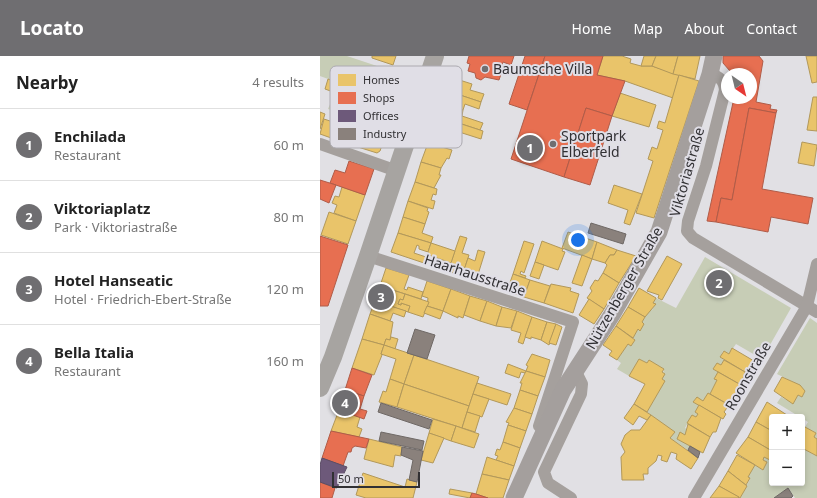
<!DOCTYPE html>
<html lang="en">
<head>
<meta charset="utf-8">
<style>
	:root { --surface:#fff; --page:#f2f2f2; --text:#222; --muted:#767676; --line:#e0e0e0; --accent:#6f6e71 }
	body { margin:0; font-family:"Noto Sans",sans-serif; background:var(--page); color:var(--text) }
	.controls { position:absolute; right:12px; bottom:12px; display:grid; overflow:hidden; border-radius:4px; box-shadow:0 2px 6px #0003 }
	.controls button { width:36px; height:36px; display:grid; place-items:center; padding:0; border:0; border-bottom:1px solid var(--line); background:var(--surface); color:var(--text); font:20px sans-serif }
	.compass { position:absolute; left:401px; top:12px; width:36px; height:36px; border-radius:50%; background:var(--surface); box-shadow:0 2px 6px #0003; rotate:145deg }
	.scale { position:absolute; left:12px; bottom:10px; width:88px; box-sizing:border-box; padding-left:4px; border:2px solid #313033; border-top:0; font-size:11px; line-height:14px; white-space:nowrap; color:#313033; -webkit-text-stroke:3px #e0dee6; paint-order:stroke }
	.you { position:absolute; left:258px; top:184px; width:14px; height:14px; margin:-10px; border:3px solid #fff; border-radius:50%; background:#1a73e8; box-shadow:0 0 0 6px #1a73e833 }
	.badge { display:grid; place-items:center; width:26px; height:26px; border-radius:50%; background:var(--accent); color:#fff; font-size:13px; font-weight:700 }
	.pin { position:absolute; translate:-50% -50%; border:2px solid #fff; box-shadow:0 1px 4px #0006 }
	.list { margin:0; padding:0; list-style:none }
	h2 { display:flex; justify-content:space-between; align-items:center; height:52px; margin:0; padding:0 16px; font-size:17px }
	h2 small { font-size:13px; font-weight:400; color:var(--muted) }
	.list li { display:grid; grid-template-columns:26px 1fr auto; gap:12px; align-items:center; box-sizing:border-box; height:72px; padding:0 16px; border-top:1px solid var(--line) }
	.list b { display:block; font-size:15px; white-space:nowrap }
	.list p { margin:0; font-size:13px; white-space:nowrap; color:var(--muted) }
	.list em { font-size:13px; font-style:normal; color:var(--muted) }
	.map { position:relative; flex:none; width:497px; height:442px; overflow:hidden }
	header { display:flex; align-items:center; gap:24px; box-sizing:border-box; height:56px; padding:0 20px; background:var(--accent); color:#fff }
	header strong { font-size:19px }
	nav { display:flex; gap:22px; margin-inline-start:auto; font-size:14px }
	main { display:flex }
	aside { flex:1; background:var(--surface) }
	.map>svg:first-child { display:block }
	.green { fill:#c7cdb6 }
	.homes { fill:#e9c46a; stroke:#b2985a }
	.shops { fill:#e76f51; stroke:#b05c48 }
	.offices { fill:#6d597a; stroke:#5b4d65 }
	.industry { fill:#8a817c; stroke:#6f6966 }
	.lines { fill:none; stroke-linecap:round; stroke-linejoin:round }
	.street { stroke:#a5a09d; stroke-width:12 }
	.secondary { stroke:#a49f9d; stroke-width:17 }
	.primary { stroke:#a7a4a1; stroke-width:18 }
	.poi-dot { fill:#6f6e71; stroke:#e0dee6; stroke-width:1.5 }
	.labels { text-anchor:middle; stroke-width:4; stroke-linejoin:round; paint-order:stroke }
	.poi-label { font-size:14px; fill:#313033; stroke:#e0dee6; text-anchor:start }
	.street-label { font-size:14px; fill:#313033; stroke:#e0dee6 }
	.key { fill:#e0dee6; stroke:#acaab0; stroke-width:1 }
	.key-label { font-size:11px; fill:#313033 }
</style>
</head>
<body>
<header>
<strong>Locato</strong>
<nav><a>Home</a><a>Map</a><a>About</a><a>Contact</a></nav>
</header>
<main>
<aside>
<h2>Nearby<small>4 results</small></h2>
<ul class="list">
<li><span class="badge">1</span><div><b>Enchilada</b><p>Restaurant</p></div><em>60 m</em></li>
<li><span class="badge">2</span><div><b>Viktoriaplatz</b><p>Park · Viktoriastraße</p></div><em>80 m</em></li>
<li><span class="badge">3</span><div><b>Hotel Hanseatic</b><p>Hotel · Friedrich-Ebert-Straße</p></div><em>120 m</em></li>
<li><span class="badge">4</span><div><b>Bella Italia</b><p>Restaurant</p></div><em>160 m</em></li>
</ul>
</aside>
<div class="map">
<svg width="497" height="442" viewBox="0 0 497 442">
	<rect width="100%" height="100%" fill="#e1e0e4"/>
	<g class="green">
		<path d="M0 0H27L63 12 61 19 46 15 43 27 57 32 55 39 40 34 38 40 53 45 48 58 30 52 28 59 8 53 19 27 0 20Z"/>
		<path d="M385 201 471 252 442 303 416 288 409 298 403 295 400 301 404 304 401 309 397 307 393 313 398 316 394 323 397 324 390 338 388 337 383 345 376 342 373 346 379 349 375 356 378 358 376 361 372 359 365 372 368 374 365 379 360 377 357 382 370 390 368 394 350 382 354 376 327 356 345 325 342 323 344 313 329 304 327 307 319 303 309 320 297 313 301 307 297 304 308 288 311 290 315 284 313 282 318 273 320 274 324 268 322 266 330 253 332 254 335 248 333 247 336 242 356 252Z"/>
		<path d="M490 262 497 267V383L494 381 496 377 485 371 488 366 457 347 461 341 473 347 478 339 482 341 485 335 479 329 457 318Z"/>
		<path d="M482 392 497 400V442H475L468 432 454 442H420L430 423 428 421 435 409 443 414 447 406 443 404 444 401 452 405V427H482Z"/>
	</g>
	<g class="homes">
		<path d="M52 0H76L73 9 52 2Z"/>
		<path d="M283 0H302L311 3 310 7 321 10H332L359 19 353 42 305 25 277 19Z"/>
		<path d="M324 0H336L332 10H321Z"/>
		<path d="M336 0H358L353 18 332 10Z"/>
		<path d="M358 0H380L375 23 353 18Z"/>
		<path d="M486 0H497V26L492 27Z"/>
		<path d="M359 19 379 25 334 162 316 157 333 105 328 103 332 91 337 93 343 74 337 72 339 65 345 67Z"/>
		<path d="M130 21 152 28 150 34 164 38 161 46 125 34Z"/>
		<path d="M8 23 19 27 16 37 5 33Z"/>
		<path d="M125 34 161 46 159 53 145 48 143 54 121 47Z"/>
		<path d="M300 37 336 49 329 71 292 60Z"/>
		<path d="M493 41H497V75L487 74Z"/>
		<path d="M121 47 143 54 142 60 163 67 160 74 117 60Z"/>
		<path d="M0 56 5 58 0 73Z"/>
		<path d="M117 60 163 75 161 83 136 75 135 80 112 73Z"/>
		<path d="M4 63 19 68 20 66 33 73 28 88 0 78Z"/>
		<path d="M47 65 68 72 60 95 57 97 38 91Z"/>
		<path d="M482 86 497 89 494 110 478 107Z"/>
		<path d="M108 87 132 94 129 103 127 102 121 112 101 106Z"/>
		<path d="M101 106 121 112 119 119H121L114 132 95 126Z"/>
		<path d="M95 126 117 133 116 139 113 138 111 144 115 145 113 153 88 145Z"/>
		<path d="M294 129 322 138 310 169 304 167 308 154 288 147Z"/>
		<path d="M22 131 45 139 36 165 14 157 17 149 12 147 15 140 19 141Z"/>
		<path d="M88 145 108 152 107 155 109 156 105 168 83 161Z"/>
		<path d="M9 156 36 165 28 188 1 179Z"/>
		<path d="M83 161 105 168 102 177 113 181 111 187 78 177Z"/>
		<path d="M248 176 277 186 272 203 242 192Z"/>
		<path d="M78 177 111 187 108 196 99 193V190L97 189 94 197 106 201 104 207 71 196Z"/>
		<path d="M140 180 147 182 142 197 149 199 142 220 128 215Z"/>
		<path d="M204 185 214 188 204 217 201 215 200 218 206 220 205 222 193 218Z"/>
		<path d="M222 185 243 193 242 195 245 196 238 214 215 206Z"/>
		<path d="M277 186 297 194 294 199H290L285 207 272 203Z"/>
		<path d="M111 187 135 195 131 207 109 199 108 196Z"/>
		<path d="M158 194 165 196 156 225 142 220 148 202 155 205Z"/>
		<path d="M297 194 316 200 299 227 283 217 287 209 285 207 290 199H294Z"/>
		<path d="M262 199 272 203 262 230 252 227Z"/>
		<path d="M347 200 362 208 342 244 338 242 339 239 327 235Z"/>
		<path d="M215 206 224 209 219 223 210 220Z"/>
		<path d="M66 212 89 219 84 233 87 234 88 231 103 236 101 243 60 230Z"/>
		<path d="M283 217 299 227 284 253 267 242 272 235 270 232 275 224 278 225Z"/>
		<path d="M193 218 210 224 204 241 187 235Z"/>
		<path d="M210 224 230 230 224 247 204 241Z"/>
		<path d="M107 225 131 233 123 255 107 250 108 242 102 240Z"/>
		<path d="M231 228 251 232 250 235 259 238 253 257 224 247Z"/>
		<path d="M60 230 85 238 83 244 80 243 78 248 81 249V247L90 250 88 256 55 245Z"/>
		<path d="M319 232 336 242 333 247 336 248 325 261 308 251Z"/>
		<path d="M131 233 150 240 143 262 138 260V262L123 255Z"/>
		<path d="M85 238 109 246 103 261 88 256 90 250 81 247V249L78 248 80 243 83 244Z"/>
		<path d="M150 240 167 245 160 265 144 259Z"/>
		<path d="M269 243 284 253 274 268 259 259Z"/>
		<path d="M55 245 86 255 84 261 73 257 70 265 50 258Z"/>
		<path d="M167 245 182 251 176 270 160 265Z"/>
		<path d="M107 250 123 255 120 263 104 257Z"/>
		<path d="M182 251 197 255 191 272 176 270Z"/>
		<path d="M308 251 325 261 322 266 324 268 320 275 318 273 313 282 296 270Z"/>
		<path d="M197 255 212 261 203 288 198 286 201 277 191 274Z"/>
		<path d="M50 258 73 266 70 284 66 283 64 289 42 283Z"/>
		<path d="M212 261 227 266 221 284 211 281V283L205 281Z"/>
		<path d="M227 266 236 268 229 289 221 284Z"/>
		<path d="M236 268 242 271 236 289 229 287Z"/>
		<path d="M296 270 315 284 311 290 308 288 297 304 289 299 292 295 283 289Z"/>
		<path d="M71 281 78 283 75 293 64 289 66 283 70 284Z"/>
		<path d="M42 283 64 289 61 298 62 299 54 319 32 312Z"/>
		<path d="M64 289 94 299 84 328 70 323 76 303 61 298Z"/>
		<path d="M412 292 434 305 425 316 400 301 404 295 409 298Z"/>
		<path d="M212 298 230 304 225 321 206 315 208 310 206 309Z"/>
		<path d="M94 299 159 321 149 350 84 328Z"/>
		<path d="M319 303 327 307 329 304 344 313 342 316 345 318 342 323 345 325 327 356 314 348 325 328 309 320Z"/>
		<path d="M404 304 425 316 421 329 393 313 397 307 401 309Z"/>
		<path d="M188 308 206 315 205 317 201 316 199 322 185 317Z"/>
		<path d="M206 315 225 321 218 340 200 334 202 327H200Z"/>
		<path d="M398 316 421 329 409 349 390 338 397 324 394 323Z"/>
		<path d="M462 321 480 329 485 335 482 341 478 339 473 348 454 335Z"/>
		<path d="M70 323 84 328 77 351 59 346 63 335 66 336Z"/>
		<path d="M157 327 191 338 187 349 153 338Z"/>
		<path d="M84 328 149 350 142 372 77 351Z"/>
		<path d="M200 334 218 340 212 358 194 352Z"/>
		<path d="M388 337 409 349 404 356 406 358 403 363 373 346 377 341 383 345Z"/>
		<path d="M153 338 169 343 162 361 147 356Z"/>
		<path d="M447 346 470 361H472H452V375L436 366Z"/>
		<path d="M314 348 331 359 327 364 319 360 313 369 304 362Z"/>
		<path d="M379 349 401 362 396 376H393L390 381 367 367 372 359 376 361 378 358 375 356Z"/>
		<path d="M194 352 212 358 206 375 188 369 189 367 186 366Z"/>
		<path d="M19 354 40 361 37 371 42 373 39 381 11 375Z"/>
		<path d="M147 356 160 360 155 376 142 372Z"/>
		<path d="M331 359 355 376 350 382 378 402 371 413 356 403 357 398 351 396 347 406 341 404 342 400 338 399 336 405 328 412V418H323L324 424H302L301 401 305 396 301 388 305 379 311 374H320Z"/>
		<path d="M113 363 136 370 131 385 109 377Z"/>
		<path d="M436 366 452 375V395L428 381Z"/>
		<path d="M368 368 390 381 383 397 357 383 360 376 365 379Z"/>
		<path d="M188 369 206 375 200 392 183 386Z"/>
		<path d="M136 370 159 378 154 392 131 385Z"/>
		<path d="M485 371 496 377 494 381 497 383V400L482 392V377Z"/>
		<path d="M109 377 124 382 113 407 101 404Z"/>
		<path d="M428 381 452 395V405L444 401 443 404 447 406 443 414 416 397Z"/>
		<path d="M49 383 82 391 81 400 75 399 73 411 44 403Z"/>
		<path d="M183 386 200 392 194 410 176 404 178 400 175 399 177 393 180 394Z"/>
		<path d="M417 399 435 409 428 421 430 422 426 429 408 415Z"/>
		<path d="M167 401 194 410 189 424 162 418Z"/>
		<path d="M408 415 427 430 420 442 399 430Z"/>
		<path d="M43 417 85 431 87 423 97 426 93 442H46L36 439Z"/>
		<path d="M162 418 189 424 183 442H168L156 438Z"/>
		<path d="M399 430 419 441 418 442H390Z"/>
		<path d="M130 433 152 437 150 442 129 438Z"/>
	</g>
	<g class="shops">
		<path d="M149 0H194L191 9 183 6 181 11 183 12 179 24 165 21 161 24 156 22 155 17 148 15 150 8 147 7Z"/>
		<path d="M205 0H225L207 54 189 48Z"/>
		<path d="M225 0H283L277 19 305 25 292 60 266 52 244 121 191 103Z"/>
		<path d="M403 0H439L443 5 436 46 451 49 450 53 457 54 456 57 429 52 412 144 401 142 396 166 387 165 414 42H431V18H419L420 16 410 15 403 7Z"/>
		<path d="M266 52 292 60 270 129 244 121Z"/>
		<path d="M429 52 456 57 442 133 493 142 488 168 451 161 448 176 396 166 401 142 412 144Z"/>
		<path d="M29 105 54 113 45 139 10 127 15 114 25 117Z"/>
		<path d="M0 124 16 129 9 147 0 143Z"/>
		<path d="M0 180 28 189 8 250H0Z"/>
		<path d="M32 312 52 319 44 340 25 334Z"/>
		<path d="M25 334 44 340 40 353 47 355 44 363 19 354Z"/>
		<path d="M11 375 49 383 46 392 35 390 32 392 31 396H28L23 410 2 402Z"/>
		<path d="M0 426 15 432 12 442H0Z"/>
		<path d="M152 437 156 438 168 442H150Z"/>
	</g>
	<path class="offices" d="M2 402 27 411 17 432 0 426V409Z"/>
	<g class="industry">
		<path d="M271 167 306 178 303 188 268 177Z"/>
		<path d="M95 273 115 279 107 303 87 297Z"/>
		<path d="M61 347 112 364 109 373 58 356Z"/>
		<path d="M61 376 104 385 102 394 59 385Z"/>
		<path d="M370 390 380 396 378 402 368 394Z"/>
		<path d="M82 391 103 395 97 426 89 424 93 404 81 399Z"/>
		<path d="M468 432 473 440 471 442H454Z"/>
	</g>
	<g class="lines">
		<g class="street">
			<path d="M390 18C400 21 404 24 405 34L386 110 368 165 367 175 373 182 497 256"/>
			<path d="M0 88 77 115"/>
			<path d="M48 200 253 266 219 370"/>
			<path d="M251 442 228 427 224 416 261 338 262 328 255 314"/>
			<path d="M374 442 487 250 497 208"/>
		</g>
		<path class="secondary" d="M194 442 243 334 293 257 339 176 390 18 394 0"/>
		<path class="primary" d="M0 332 13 301 48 200 115 0"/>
	</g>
	<g class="poi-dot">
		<circle cx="165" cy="13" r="4"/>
		<circle cx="233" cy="88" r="4"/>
	</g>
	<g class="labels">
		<g class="poi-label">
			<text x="173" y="18">Baumsche Villa</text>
			<text x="241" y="85">Sportpark<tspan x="241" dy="16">Elberfeld</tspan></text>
		</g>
		<g class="street-label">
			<text transform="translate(367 116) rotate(-74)" y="5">Viktoriastraße</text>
			<text transform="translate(155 219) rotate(18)" y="5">Haarhausstraße</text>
			<text transform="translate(304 232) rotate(-60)" y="5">Nützenberger Straße</text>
			<text transform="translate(428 320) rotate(-60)" y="5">Roonstraße</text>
		</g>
	</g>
	<rect x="10" y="10" width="132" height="82" rx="6" class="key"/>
	<rect x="18" y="18" width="18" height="12" fill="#e9c46a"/>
	<rect x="18" y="36" width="18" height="12" fill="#e76f51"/>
	<rect x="18" y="54" width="18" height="12" fill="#6d597a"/>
	<rect x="18" y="72" width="18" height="12" fill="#8a817c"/>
	<g class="key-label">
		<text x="43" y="28">Homes</text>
		<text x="43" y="46">Shops</text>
		<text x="43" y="64">Offices</text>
		<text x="43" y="82">Industry</text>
	</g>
</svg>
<div class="controls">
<button>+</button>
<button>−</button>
</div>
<svg class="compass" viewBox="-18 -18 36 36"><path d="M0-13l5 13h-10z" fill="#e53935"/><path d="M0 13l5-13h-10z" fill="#767676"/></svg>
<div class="scale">50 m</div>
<div class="you"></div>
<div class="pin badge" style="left:210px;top:92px">1</div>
<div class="pin badge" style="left:399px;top:227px">2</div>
<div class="pin badge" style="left:61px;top:241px">3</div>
<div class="pin badge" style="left:25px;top:347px">4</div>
</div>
</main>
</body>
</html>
